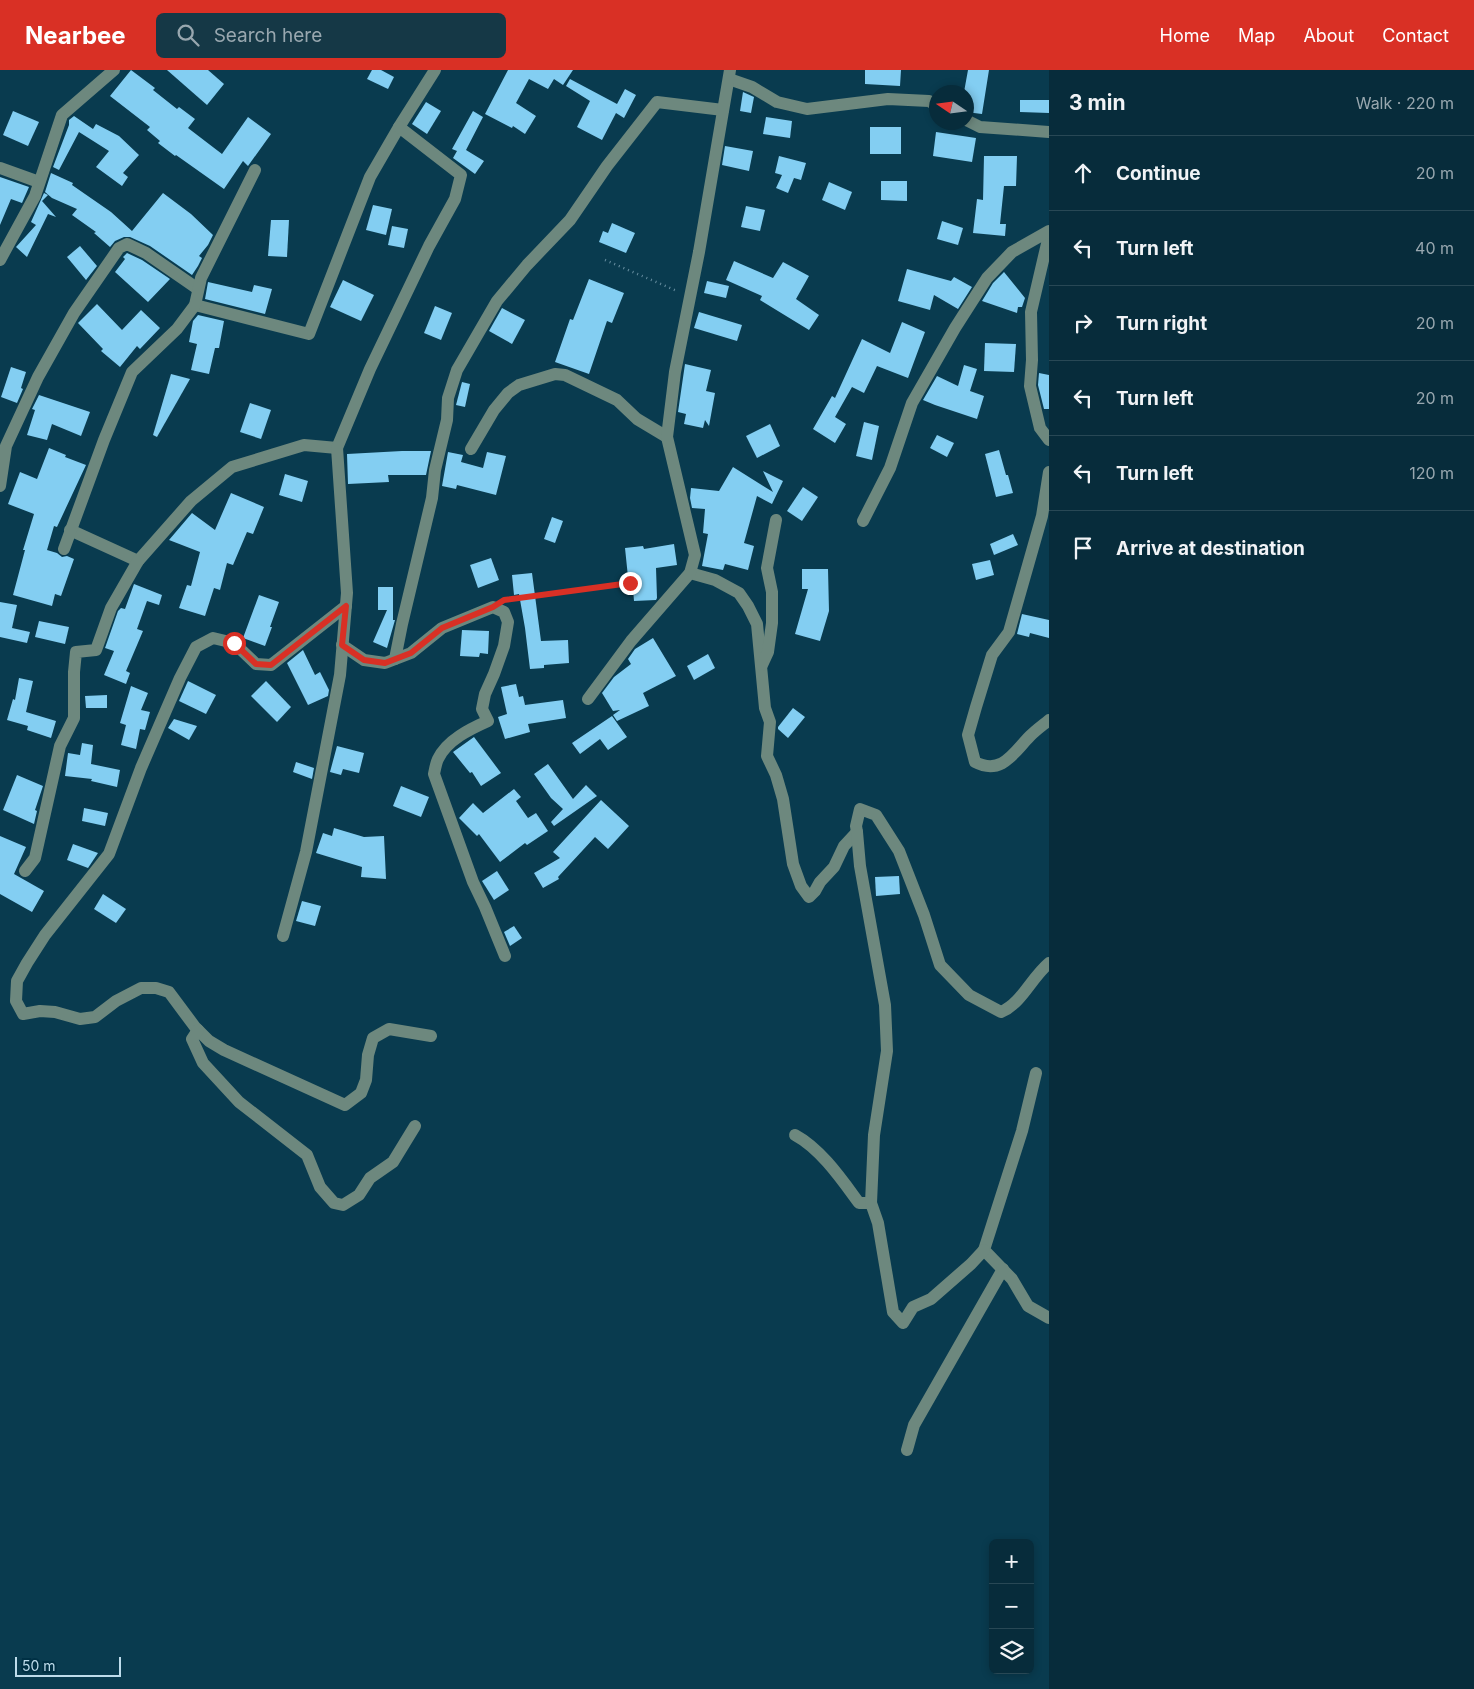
<!DOCTYPE html>
<html lang="en">
<head>
<meta charset="utf-8">
<style>
	:root { --surface:#072c3b; --page:#153846; --text:#f1f3f6; --muted:#98a7af; --line:#284855; --accent:#d93025 }
	body { margin:0; font-family:Inter,sans-serif; background:var(--page); color:var(--text) }
	.controls { position:absolute; right:15px; bottom:15px; display:grid; overflow:hidden; border-radius:8px; box-shadow:0 2px 8px #0003 }
	.controls button { width:45px; height:45px; display:grid; place-items:center; padding:0; border:0; border-bottom:1px solid var(--line); background:var(--surface); color:var(--text); font:25px sans-serif }
	.compass { position:absolute; left:929px; top:15px; width:45px; height:45px; border-radius:50%; background:var(--surface); box-shadow:0 2px 8px #0003; rotate:283deg }
	.scale { position:absolute; left:15px; bottom:12px; width:106px; box-sizing:border-box; padding-left:5px; border:2px solid #bedceb; border-top:0; font-size:14px; line-height:18px; white-space:nowrap; color:#bedceb; -webkit-text-stroke:4px #003044; paint-order:stroke }
	.stop { position:absolute; width:15px; height:15px; margin:-11px; border:4px solid #d93025; border-radius:50%; background:#fff }
	.stop.end { background:#d93025; border-color:#fff; box-shadow:0 1px 5px #0008 }
	.list { margin:0; padding:0; list-style:none }
	h2 { display:flex; justify-content:space-between; align-items:center; height:65px; margin:0; padding:0 20px; font-size:21px }
	h2 small { font-size:16px; font-weight:400; color:var(--muted) }
	.list li { display:grid; grid-template-columns:32px 1fr auto; gap:15px; align-items:center; box-sizing:border-box; height:75px; padding:0 20px; border-top:1px solid var(--line) }
	.list b { display:block; font-size:19px; white-space:nowrap }
	.list em { font-size:16px; font-style:normal; color:var(--muted) }
	.icon { flex:none; width:28px; height:28px; fill:none; stroke:currentColor; stroke-width:2; stroke-linecap:round; stroke-linejoin:round }
	.map { position:relative; flex:none; width:1049px; height:1619px; overflow:hidden }
	header { display:flex; align-items:center; gap:30px; box-sizing:border-box; height:70px; padding:0 25px; background:var(--accent); color:#fff }
	header strong { font-size:24px }
	nav { display:flex; gap:28px; margin-inline-start:auto; font-size:18px }
	.search { width:350px; height:45px; background:var(--page); display:flex; align-items:center; gap:12px; box-sizing:border-box; padding:0 18px; border-radius:8px; color:var(--muted); font-size:19px }
	main { display:flex }
	aside { flex:1; background:var(--surface) }
	.map>svg:first-child { display:block }
	.building { fill:#83cef2 }
	.lines { fill:none; stroke-linecap:round; stroke-linejoin:round }
	.path { stroke:#678ea0; stroke-width:2.5; stroke-dasharray:1 4; stroke-linecap:butt }
	.minor { stroke:#6d887e; stroke-width:12 }
	.route { stroke:#d93025; stroke-width:6 }
</style>
</head>
<body>
<header>
<strong>Nearbee</strong>
<div class="search"><svg class="icon" aria-label="search" viewBox="0 0 24 24"><circle cx="10" cy="10" r="6"/><path d="M15 15l6 6"/></svg>Search here</div>
<nav><a>Home</a><a>Map</a><a>About</a><a>Contact</a></nav>
</header>
<main>
<div class="map">
<svg width="1049" height="1619" viewBox="0 0 1049 1619">
	<rect width="100%" height="100%" fill="#093b4f"/>
	<g class="building">
		<path d="M131 0 155 18 153 20 177 39 179 37 195 49 188 58 222 84 248 47 271 64 248 96 243 91 224 119 176 85 175 86 158 73 160 71 147 60 150 57 110 26Z"/>
		<path d="M167 0H208L224 14 207 35Z"/>
		<path d="M372 0H381L394 7 388 19 367 9Z"/>
		<path d="M508 0H573L563 15 554 9 548 19 529 9 516 33 536 46 525 64 513 56 512 58 485 44Z"/>
		<path d="M865 0H901L900 16 865 14Z"/>
		<path d="M968 0H989L982 44 966 42V22H964Z"/>
		<path d="M570 9 617 34 625 19 636 25 624 48 616 43 602 70 577 57 590 31 566 16Z"/>
		<path d="M743 22 754 27 751 43 740 41Z"/>
		<path d="M1020 30H1049V43L1020 42Z"/>
		<path d="M426 32 441 41 427 64 412 54Z"/>
		<path d="M13 41 39 52 28 76 3 65Z"/>
		<path d="M473 41 483 47 466 80 484 91 475 104 453 88 457 81 452 79Z"/>
		<path d="M74 46 93 59 96 54 119 66 139 85 123 103 128 107 122 116 96 97 109 81 79 62 59 100 53 97 69 55V50Z"/>
		<path d="M766 47 792 51 790 68 763 64Z"/>
		<rect x="870" y="57" width="31" height="27"/>
		<path d="M936 62 976 68 972 92 933 86Z"/>
		<path d="M725 76 753 81 749 101 722 95Z"/>
		<path d="M779 86 806 93 801 110 794 108 788 123 776 118 782 105 775 103Z"/>
		<path d="M984 86H1017L1016 116H1004L1000 154H1006L1005 166 973 163 977 129 983 130Z"/>
		<path d="M51 103 73 113 72 115 111 142 132 161 163 123 191 144 213 165 208 175 199 186 202 188 198 196 192 205 150 176 130 167H124L115 171 110 177 94 163 96 162 72 145 77 139 52 128 45 122Z"/>
		<path d="M0 107 29 117 22 133 11 129 0 155Z"/>
		<path d="M881 111H907V131L881 130Z"/>
		<path d="M829 112 852 122 845 140 822 130Z"/>
		<path d="M44 123 48 125 42 131 56 147 48 144 27 187 16 177 36 155 31 152Z"/>
		<path d="M373 135 392 139 386 165 366 160Z"/>
		<path d="M746 136 765 140 760 161 741 157Z"/>
		<path d="M271 150H289L287 187 268 186Z"/>
		<path d="M942 151 963 158 958 175 937 169Z"/>
		<path d="M612 153 635 163 626 183 599 172 603 161 608 163Z"/>
		<path d="M392 156 408 159 404 178 388 175Z"/>
		<path d="M80 176 97 196 86 210 67 187Z"/>
		<path d="M127 183 142 190 170 209 148 232 115 202 125 189 123 187Z"/>
		<path d="M734 191 773 208 783 192 809 206 796 229 819 245 809 260 760 230 762 226 726 210Z"/>
		<path d="M907 199 951 211 954 207 972 217 958 239 934 225 930 240 898 231Z"/>
		<path d="M1004 202 1025 228 1022 237H1018L1017 243 982 231 993 213Z"/>
		<path d="M589 209 624 223 612 253 607 251 589 304 555 292 570 249 573 250Z"/>
		<path d="M343 210 374 225 361 251 330 237Z"/>
		<path d="M707 211 729 216 726 228 704 223Z"/>
		<path d="M208 212 252 222 254 215 272 219 265 244 205 229Z"/>
		<path d="M97 234 122 260 141 240 160 258 140 279 137 276 120 297 101 281 103 279 78 253Z"/>
		<path d="M435 236 452 243 441 270 424 263Z"/>
		<path d="M502 238 525 250 512 274 489 261Z"/>
		<path d="M699 242 742 255 737 271 694 258Z"/>
		<path d="M198 245 224 251 219 278H215L209 304 191 300 197 274 189 272 193 251Z"/>
		<path d="M902 252 925 262 908 308 877 296 864 323 852 317 835 347 846 354 835 373 813 359 832 326 835 328 862 269 890 283Z"/>
		<path d="M985 273 1016 274 1014 302 984 301Z"/>
		<path d="M685 294 711 300 706 321 715 323 709 356 705 350 703 358 684 354 686 344 678 342Z"/>
		<path d="M964 295 977 299 970 321 984 326 977 349 935 335 923 330 937 306 958 316Z"/>
		<path d="M11 297 26 302 21 318 23 319 17 333 1 327Z"/>
		<path d="M1039 303 1049 305V339H1044L1038 315Z"/>
		<path d="M171 304 190 309 157 367 153 365Z"/>
		<path d="M462 312 470 314 465 337 456 335Z"/>
		<path d="M39 325 90 342 81 366 52 354 47 370 27 365 35 340 32 339Z"/>
		<path d="M250 333 271 340 261 369 240 362Z"/>
		<path d="M864 352 879 356 872 390 856 386Z"/>
		<path d="M770 354 780 376 757 388 746 366Z"/>
		<path d="M937 365 954 373 947 387 930 378Z"/>
		<path d="M49 378 66 385 65 387 86 395 57 457 54 456 47 480 57 483 62 487 67 486 74 489 61 526 55 524 52 536 13 525 25 480H23L34 444 8 434 20 402 37 409Z"/>
		<path d="M999 380 1006 405H1008L1013 423 996 427 985 384Z"/>
		<path d="M402 381H431L426 405H388L389 412 348 414 347 384Z"/>
		<path d="M448 382 463 385 461 392 483 398 487 382 506 386 496 425 457 415 456 419 442 416Z"/>
		<path d="M733 397 773 422 763 401 783 411 772 434 757 426 744 473 754 476 748 500 725 494 723 500 702 496 708 464 703 463 705 439 692 438 690 428 691 418 719 421Z"/>
		<path d="M285 404 308 411 302 432 279 425Z"/>
		<path d="M803 417 818 427 802 451 787 441Z"/>
		<path d="M231 423 264 437 253 464 247 462 233 495 227 493 220 520 214 518 205 546 179 538 187 515 191 516 200 482 169 470 192 443 215 460Z"/>
		<path d="M552 447 563 451 555 473 544 469Z"/>
		<path d="M1013 464 1018 475 994 485 990 474Z"/>
		<path d="M674 474 677 495 656 498 657 528 656 530 634 531 632 507H628L625 478 643 476 644 479Z"/>
		<path d="M491 488 499 510 478 518 470 495Z"/>
		<path d="M990 490 994 505 976 510 972 494Z"/>
		<path d="M802 499H828L829 541 820 571 795 564 808 519H802Z"/>
		<path d="M532 503 541 571 568 570 569 593 544 595V598L530 599 525 558 519 524 514 525 512 505Z"/>
		<path d="M134 514 162 525 159 535 147 531 137 559 143 561 126 601 130 603 126 614 104 605 114 581 105 578 118 541 121 538 125 539Z"/>
		<path d="M378 517H393V550H395L387 578 373 572 387 540H378Z"/>
		<path d="M259 525 279 532 270 557H272L265 576 243 568Z"/>
		<path d="M0 532 17 535 12 558 30 562 27 573 0 567Z"/>
		<path d="M1022 544 1049 550V568L1030 563 1029 567 1017 564Z"/>
		<path d="M39 551 69 557 65 574 35 567Z"/>
		<path d="M462 560 489 561 488 584 480 583 479 587 460 586Z"/>
		<path d="M653 568 676 606 643 623 649 636 617 651 613 645 620 640 613 641 602 623 614 607 631 594 628 589 635 579Z"/>
		<path d="M303 580 315 605 320 602 329 620 328 626 308 635 287 593Z"/>
		<path d="M708 584 715 598 694 610 687 596Z"/>
		<path d="M19 608 33 611 26 642 56 651 51 668 27 660 28 656 7 650 13 629 15 630Z"/>
		<path d="M188 611 216 625 206 644 179 631Z"/>
		<path d="M266 611 291 637 277 652 251 626Z"/>
		<path d="M516 614 519 627 523 626 525 635 563 630 566 648 528 654 530 662 505 669 498 647 507 644 501 617Z"/>
		<path d="M131 616 148 623 141 640 150 642 145 660 140 659 136 679 121 675 126 655 120 653Z"/>
		<path d="M107 625V638H86L85 626Z"/>
		<path d="M793 638 805 647 788 668 778 659V657Z"/>
		<path d="M612 646 627 667 608 680 600 669 580 684 572 673Z"/>
		<path d="M174 649 197 656 189 670 168 658Z"/>
		<path d="M474 667 501 703 481 716 472 702 470 703 453 682Z"/>
		<path d="M82 673 93 675 91 694 120 700 117 717 91 711 92 709 65 706 68 683 80 685Z"/>
		<path d="M337 676 364 683 359 703 343 699 341 705 330 702Z"/>
		<path d="M296 692 314 698 312 709 293 702Z"/>
		<path d="M548 694 573 729 586 715 597 726 554 756 551 752 563 739 551 728 534 704Z"/>
		<path d="M17 705 43 716 35 740 37 741 34 754 3 740Z"/>
		<path d="M401 716 429 727 421 747 393 736Z"/>
		<path d="M514 719 521 727 516 731 528 748 536 743 548 761 527 775 525 773 500 792 479 764 477 766 459 748 473 733 483 743Z"/>
		<path d="M601 730 629 756 608 779 595 767 558 807 559 809 543 818 534 803 560 788 553 782Z"/>
		<path d="M84 738 108 743 105 756 82 751Z"/>
		<path d="M334 758 364 767 384 766 386 809 361 807 362 797 316 783 323 763 332 766Z"/>
		<path d="M0 766 26 777 14 804 44 821 32 842 0 824Z"/>
		<path d="M73 774 98 783 88 798 67 790Z"/>
		<path d="M497 801 509 820 494 830 482 811Z"/>
		<path d="M899 806 900 824 876 826 875 807Z"/>
		<path d="M103 824 126 839 116 853 94 839Z"/>
		<path d="M302 831 321 836 315 856 296 851Z"/>
		<path d="M514 856 522 868 510 876 504 862Z"/>
	</g>
	<g class="lines">
		<g class="path">
			<path d="M605 190 677 221"/>
			<path d="M507 529 630 513"/>
		</g>
		<g class="minor">
			<path d="M729 9 752 17 777 32 807 39 888 29 929 31 936 35"/>
			<path d="M966 50 980 57 1049 62"/>
			<path d="M0 98 39 112"/>
			<path d="M1049 165 1031 242 1032 290 1030 316 1040 358 1049 370"/>
			<path d="M0 190 35 126 62 45 114 0"/>
			<path d="M195 235 309 264 370 107 399 57 435 0"/>
			<path d="M471 379 494 340 508 323 519 315 555 304 565 305 617 330 637 349 667 367"/>
			<path d="M1049 402 1042 446 1009 562 992 585 976 637 968 665 975 692C1002 706 1014 682 1030 666 1036 660 1043 655 1049 650"/>
			<path d="M0 416 6 376 38 307 74 243 119 178 127 174 146 183 198 219"/>
			<path d="M863 451 890 398 912 333 955 258 987 208 1012 182 1049 161"/>
			<path d="M70 460 138 491"/>
			<path d="M64 479 104 370 132 302 177 259 195 235 201 208 255 100"/>
			<path d="M690 503 715 510 739 523 748 536 757 554 765 638 770 652 767 686 776 705 783 729 793 794 801 816 809 827 815 821 820 812 834 797 844 776 857 762"/>
			<path d="M346 536 271 595 256 594 234 573 213 568 196 577 180 608 141 698 109 784 45 865 27 893 17 911 16 931 23 944 40 941 55 942 80 949 95 947 116 931 141 918H156L169 922 195 957 209 971 224 980 345 1035 361 1023 366 1010 368 985 373 968 389 959 431 966"/>
			<path d="M342 575 364 590 385 593 411 583 442 558 493 537 504 542 508 552 504 576 494 604 485 624 482 639 488 651C470 659 447 670 438 689 436 693 435 699 434 704L473 812 485 837 505 886"/>
			<path d="M395 589 402 554 432 428 435 400 447 350 448 328 457 300 497 231 527 195 570 150 607 96 657 32 723 40"/>
			<path d="M762 595 768 582 772 553V522L767 498 776 450"/>
			<path d="M588 629 631 571 690 503 695 485 667 367 675 302 699 182 730 0"/>
			<path d="M25 801 35 788 60 676 74 648V602L76 582 96 580 111 538 138 491 191 431 232 397 304 375 337 378"/>
			<path d="M283 866 306 782 340 605 347 523 337 378 370 299 429 176 455 129 461 105 399 57"/>
			<path d="M198 960 192 969 203 993 239 1032 307 1085 320 1117 334 1133 343 1135 359 1125 370 1108 393 1092 415 1056"/>
			<path d="M1036 1003 1022 1061 984 1180 1012 1209 1028 1236 1049 1248"/>
			<path d="M795 1065C821 1079 842 1110 859 1133H871"/>
			<path d="M984 1180 971 1194 931 1229 913 1237 903 1253 893 1242 878 1153 871 1133 874 1065 887 981 885 935 860 796 857 762 856 756 860 739 876 745 899 781 924 845 940 895 969 925 1001 942C1022 933 1031 908 1049 893"/>
			<path d="M907 1380 914 1355 1003 1199"/>
		</g>
	</g>
	<g class="lines">
		<path class="route" d="M234 573 256 594 271 595 346 536 342 575 364 590 385 593 411 583 442 558 493 537 504 530 630 513"/>
	</g>
</svg>
<div class="controls">
<button>+</button>
<button>−</button>
<button><svg class="icon" aria-label="layers" viewBox="0 0 24 24"><path d="M12 4l9 5-9 5-9-5zM3 14l9 5 9-5"/></svg></button>
</div>
<svg class="compass" viewBox="-18 -18 36 36"><path d="M0-13l5 13h-10z" fill="#e53935"/><path d="M0 13l5-13h-10z" fill="#98a7af"/></svg>
<div class="scale">50 m</div>
<div class="stop" style="left:234px;top:573px"></div>
<div class="stop end" style="left:630px;top:513px"></div>
</div>
<aside>
<h2>3 min<small>Walk · 220 m</small></h2>
<ul class="list">
<li><svg class="icon" aria-label="ahead" viewBox="0 0 24 24"><path d="M12 20V5M6 11l6-6 6 6"/></svg><div><b>Continue</b></div><em>20 m</em></li>
<li><svg class="icon" aria-label="left" viewBox="0 0 24 24"><path d="M17 20v-9H6M10 6l-5 5 5 5"/></svg><div><b>Turn left</b></div><em>40 m</em></li>
<li><svg class="icon" aria-label="right" viewBox="0 0 24 24"><path d="M7 20v-9h11M14 6l5 5-5 5"/></svg><div><b>Turn right</b></div><em>20 m</em></li>
<li><svg class="icon" aria-label="left" viewBox="0 0 24 24"><path d="M17 20v-9H6M10 6l-5 5 5 5"/></svg><div><b>Turn left</b></div><em>20 m</em></li>
<li><svg class="icon" aria-label="left" viewBox="0 0 24 24"><path d="M17 20v-9H6M10 6l-5 5 5 5"/></svg><div><b>Turn left</b></div><em>120 m</em></li>
<li><svg class="icon" aria-label="arrive" viewBox="0 0 24 24"><path d="M6 21V4h12l-3 4 3 4H6"/></svg><div><b>Arrive at destination</b></div></li>
</ul>
</aside>
</main>
</body>
</html>
